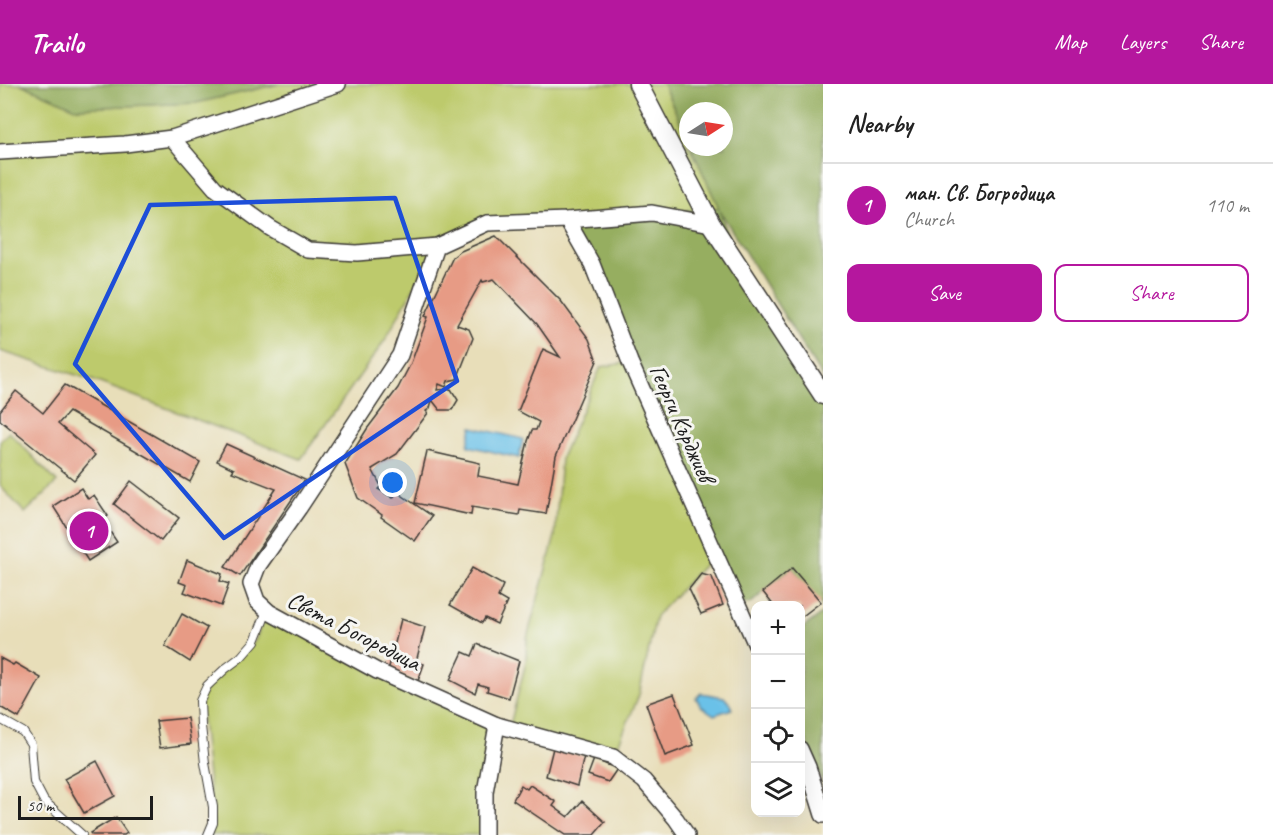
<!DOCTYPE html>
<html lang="en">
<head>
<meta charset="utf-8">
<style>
	:root { --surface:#fff; --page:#f2f2f2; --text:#222; --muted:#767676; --line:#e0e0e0; --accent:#b5179e }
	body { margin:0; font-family:Caveat,sans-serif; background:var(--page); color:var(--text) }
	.controls { position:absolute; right:18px; bottom:18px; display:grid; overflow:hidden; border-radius:12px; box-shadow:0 6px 24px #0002 }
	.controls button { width:54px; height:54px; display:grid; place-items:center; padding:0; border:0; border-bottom:2px solid var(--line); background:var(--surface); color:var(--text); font:30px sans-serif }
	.compass { position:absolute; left:679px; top:18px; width:54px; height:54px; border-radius:50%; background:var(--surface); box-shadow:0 6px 24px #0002; rotate:78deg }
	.scale { position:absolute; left:18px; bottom:15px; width:135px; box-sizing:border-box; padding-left:6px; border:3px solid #1c1c1c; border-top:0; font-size:16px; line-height:21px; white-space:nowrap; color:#1c1c1c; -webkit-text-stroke:4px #f6f6f2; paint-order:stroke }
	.you { position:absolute; left:393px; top:399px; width:21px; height:21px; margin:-15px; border:4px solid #fff; border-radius:50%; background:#1a73e8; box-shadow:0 0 0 9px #1a73e833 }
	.badge { display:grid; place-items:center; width:39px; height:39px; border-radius:50%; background:var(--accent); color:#fff; font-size:20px; font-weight:700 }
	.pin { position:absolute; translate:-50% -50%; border:3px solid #fff; box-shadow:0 2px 6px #0006 }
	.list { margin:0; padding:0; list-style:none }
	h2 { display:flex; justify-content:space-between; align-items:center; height:78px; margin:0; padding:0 24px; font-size:26px }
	h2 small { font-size:20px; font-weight:400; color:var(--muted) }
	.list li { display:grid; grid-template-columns:39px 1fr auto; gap:18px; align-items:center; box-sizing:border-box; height:84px; padding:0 24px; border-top:2px solid var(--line) }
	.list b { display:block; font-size:22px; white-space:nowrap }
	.list p { margin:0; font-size:20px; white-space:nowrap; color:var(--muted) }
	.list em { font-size:20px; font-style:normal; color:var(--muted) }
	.actions { display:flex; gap:12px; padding:18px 24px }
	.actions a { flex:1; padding:14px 0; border:2px solid var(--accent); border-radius:12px; text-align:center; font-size:21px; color:var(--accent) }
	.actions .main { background:var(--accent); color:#fff }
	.icon { flex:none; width:33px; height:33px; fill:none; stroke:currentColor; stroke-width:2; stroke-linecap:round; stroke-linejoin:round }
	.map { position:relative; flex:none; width:823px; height:751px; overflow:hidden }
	header { display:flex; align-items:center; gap:36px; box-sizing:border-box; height:84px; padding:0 30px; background:var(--accent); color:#fff }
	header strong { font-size:28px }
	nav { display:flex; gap:33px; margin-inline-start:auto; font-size:21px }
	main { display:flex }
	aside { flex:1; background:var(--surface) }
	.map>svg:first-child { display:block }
	.green { fill:#bdca6c; stroke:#6c7344; stroke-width:1.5 }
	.forest { fill:#96ae60; stroke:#59653e; stroke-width:1.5 }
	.water { fill:#6bc1e8; stroke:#446e82; stroke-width:1.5 }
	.building { fill:#e79b85 }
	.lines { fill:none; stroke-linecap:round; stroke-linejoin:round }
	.service-casing { stroke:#3b3934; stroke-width:10 }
	.minor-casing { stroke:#3b3934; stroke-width:18 }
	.tertiary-casing { stroke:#3b3934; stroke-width:21 }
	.service { stroke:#fff; stroke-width:8 }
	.minor { stroke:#fff; stroke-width:15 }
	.tertiary { stroke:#fff; stroke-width:18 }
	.marked { fill:none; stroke:#1d4ed8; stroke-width:4.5; stroke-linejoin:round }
	.labels { text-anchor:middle; stroke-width:6; stroke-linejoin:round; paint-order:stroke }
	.street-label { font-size:24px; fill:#1c1c1c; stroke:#f6f6f2 }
</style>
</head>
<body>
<header>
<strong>Trailo</strong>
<nav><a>Map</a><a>Layers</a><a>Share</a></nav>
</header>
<main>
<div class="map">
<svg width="823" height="751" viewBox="0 0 823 751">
	<rect width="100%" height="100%" fill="#f6f6f2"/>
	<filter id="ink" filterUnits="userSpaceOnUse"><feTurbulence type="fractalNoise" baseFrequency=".0167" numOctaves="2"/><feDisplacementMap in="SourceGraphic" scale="12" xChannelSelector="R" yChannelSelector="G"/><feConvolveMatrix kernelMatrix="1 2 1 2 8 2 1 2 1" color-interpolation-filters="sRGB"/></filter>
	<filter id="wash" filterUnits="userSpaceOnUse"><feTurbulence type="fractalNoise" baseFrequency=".008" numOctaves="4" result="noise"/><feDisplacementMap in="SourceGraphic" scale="24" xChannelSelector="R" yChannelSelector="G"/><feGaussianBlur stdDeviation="1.35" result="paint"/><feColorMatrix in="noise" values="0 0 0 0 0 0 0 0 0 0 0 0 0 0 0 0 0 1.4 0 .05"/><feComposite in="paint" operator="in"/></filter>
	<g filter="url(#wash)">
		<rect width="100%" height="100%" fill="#e8deb9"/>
		<g class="green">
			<path d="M0 0H21L76 24 196 19 279 0H663L688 55V63H691L719 124 567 136 487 139 437 162 385 256 301 375 92 296 0 267Z"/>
			<path d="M630 278 715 469 656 532 639 611 613 673 509 645 526 578 527 554 555 452 561 374 601 283Z"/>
			<path d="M9 348 57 398 25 429 0 402V357Z"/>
			<path d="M267 527 497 641 485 751H208L213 739 200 617 207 602 255 557Z"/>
		</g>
		<g class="forest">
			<path d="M21 0H279L196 19 76 24Z"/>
			<path d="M663 0H823V295L720 127 735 178 823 311V523L792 484 750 520 736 517 567 136 719 124 691 63H724V27H688V55Z"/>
			<path d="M823 529V700L801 642 800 546Z"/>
		</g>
		<g class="water">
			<path d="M472 343 523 355 519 374 468 362Z"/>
			<path d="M701 609 724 613 732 622V625L714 631 701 622 696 614Z"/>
		</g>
		<g id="blocks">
			<g class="building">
				<path d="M496 152 561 217 589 255 597 277 556 372 546 430 520 426 519 431 472 423 471 431 415 419 427 367 480 379 478 392 518 400 528 357 532 346H536L539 338 518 327 543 265 560 273 537 240 494 195 483 198 482 196 457 241 469 245 473 254 457 295 448 297 446 303 439 300 437 306 451 305 458 316 452 326H440L432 316 430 324 426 327 428 329 397 370 372 385 381 402 378 405 393 414 397 408 432 432 415 457 381 433 382 431 358 414 345 380 367 345 398 304 411 279 428 233 425 232 453 173 461 167Z"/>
				<path d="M65 301 200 378 190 398 69 328 58 340 95 371 74 396 0 336V327L16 307 43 329Z"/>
				<path d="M226 360 305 396 240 492 225 483 276 405 232 388 234 385 217 377Z"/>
				<path d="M131 397 179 434 161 457 114 420Z"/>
				<path d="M81 404 88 415 94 411 108 432 102 436 117 458 88 477 53 422Z"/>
				<path d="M187 476 222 490 220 497 229 500 221 522 184 508 187 501 179 498Z"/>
				<path d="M472 484 503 501 498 513 507 518 497 540 485 534 482 539 450 521Z"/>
				<path d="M792 484 821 518 800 534V522H774L763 508Z"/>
				<path d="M701 490 712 493 723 521 701 530 689 505Z"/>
				<path d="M182 530 207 544 190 578 165 562Z"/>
				<path d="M401 535 425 543 416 578 424 580 418 597 388 587Z"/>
				<path d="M477 560 519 577 509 614 487 607 488 603 478 600 475 609 450 596 463 568 472 572Z"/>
				<path d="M0 574 13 581 15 579 41 594 19 634 0 623Z"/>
				<path d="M674 610 694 661 665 672 646 620Z"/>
				<path d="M187 634 191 660 160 664 156 637Z"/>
				<path d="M553 664 584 672 577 702 546 692Z"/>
				<path d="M594 675 617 685 608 698 588 691Z"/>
				<path d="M97 677 115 712 84 729 64 695Z"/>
				<path d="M521 701 527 705 530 701 556 718 553 722 568 733 582 717 605 738 594 751H565L513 716Z"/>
				<path d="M116 733 127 749 124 751H92L90 749Z"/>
			</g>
		</g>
	</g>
	<g filter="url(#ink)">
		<use href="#blocks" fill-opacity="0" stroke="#3b3934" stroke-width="1.5"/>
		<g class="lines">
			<defs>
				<g id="service">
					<path d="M0 635 23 648 31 660 34 698 44 717 82 751"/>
					<path d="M208 751 213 739V723L205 679 201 642 200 617 207 602 225 585 241 573 255 557 267 527"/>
				</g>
				<g id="minor">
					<path d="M172 54 215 104 270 144 308 166 357 169 437 162 487 139 567 136 652 129 711 140"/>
					<path d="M0 68 125 60 172 54 338 0"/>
					<path d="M567 136 592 180 630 278 756 561"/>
					<path d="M437 162 400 271 299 424 258 482 251 500 257 517 269 528 377 587 497 641 613 673 644 697 676 735 687 751"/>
					<path d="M800 665 808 683 823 731"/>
					<path d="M485 751V708L497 641"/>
				</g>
				<path id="tertiary" d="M638 0 711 140 823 311"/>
			</defs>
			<use href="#service" class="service-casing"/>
			<use href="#minor" class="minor-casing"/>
			<use href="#tertiary" class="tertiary-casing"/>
			<use href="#service" class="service"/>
			<use href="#minor" class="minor"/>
			<use href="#tertiary" class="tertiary"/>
		</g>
	</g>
	<path class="marked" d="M395 114 457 297 224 454 75 280 150 121Z"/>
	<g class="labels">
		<g class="street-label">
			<text transform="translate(682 339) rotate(66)" y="8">Георги Кърджиев</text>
			<text transform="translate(354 547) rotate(27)" y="8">Света Богородица</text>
		</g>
	</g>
</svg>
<div class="controls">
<button>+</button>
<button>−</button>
<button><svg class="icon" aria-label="locate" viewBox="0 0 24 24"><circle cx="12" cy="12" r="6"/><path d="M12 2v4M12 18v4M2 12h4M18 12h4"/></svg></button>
<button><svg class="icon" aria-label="layers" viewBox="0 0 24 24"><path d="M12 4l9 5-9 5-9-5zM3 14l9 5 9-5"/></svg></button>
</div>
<svg class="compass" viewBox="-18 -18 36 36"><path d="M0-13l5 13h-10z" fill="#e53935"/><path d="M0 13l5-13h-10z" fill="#767676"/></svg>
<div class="scale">50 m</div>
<div class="you"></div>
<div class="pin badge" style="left:89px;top:447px">1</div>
</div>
<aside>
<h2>Nearby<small></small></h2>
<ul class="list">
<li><span class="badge">1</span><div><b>ман. Св. Богродица</b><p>Church</p></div><em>110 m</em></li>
</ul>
<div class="actions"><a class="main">Save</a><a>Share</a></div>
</aside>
</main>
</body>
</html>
